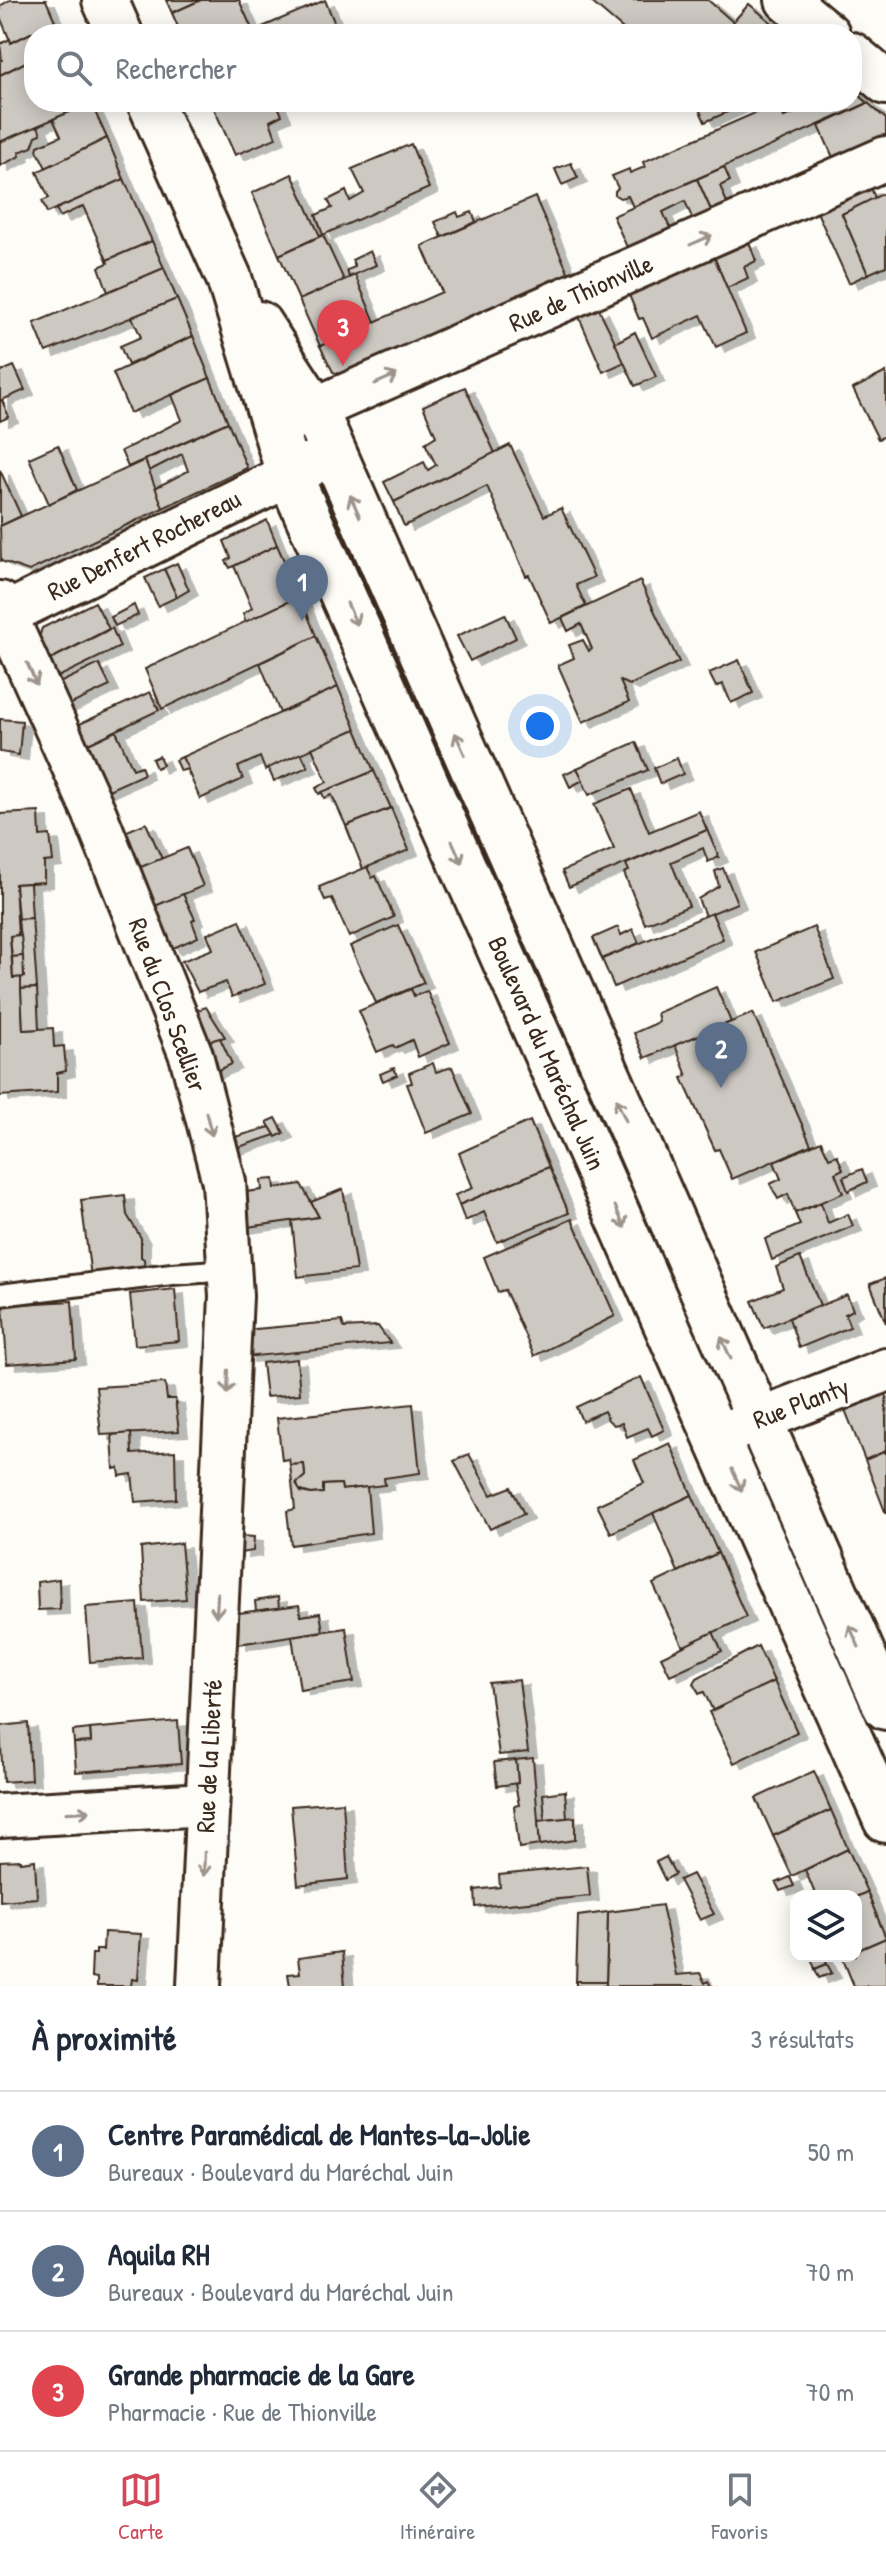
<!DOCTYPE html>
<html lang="fr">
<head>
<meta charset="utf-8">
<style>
	:root { --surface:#fff; --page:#f2f2f3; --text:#1f2937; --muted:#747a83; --line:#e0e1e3; --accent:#d1495b }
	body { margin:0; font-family:"Patrick Hand",sans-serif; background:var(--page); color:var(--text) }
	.controls { position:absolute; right:24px; bottom:24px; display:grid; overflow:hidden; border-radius:16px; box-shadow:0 4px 20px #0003 }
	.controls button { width:72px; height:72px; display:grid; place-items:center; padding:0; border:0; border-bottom:2px solid var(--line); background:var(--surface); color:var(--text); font:40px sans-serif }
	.you { position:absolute; left:540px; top:726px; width:28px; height:28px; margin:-20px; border:6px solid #fff; border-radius:50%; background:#1a73e8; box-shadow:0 0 0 12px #1a73e833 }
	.badge { display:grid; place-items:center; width:52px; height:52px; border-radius:50%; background:var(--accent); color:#fff; font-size:26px; font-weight:700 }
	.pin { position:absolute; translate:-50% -66px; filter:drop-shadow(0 2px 4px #0008) }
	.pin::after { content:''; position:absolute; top:42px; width:28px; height:24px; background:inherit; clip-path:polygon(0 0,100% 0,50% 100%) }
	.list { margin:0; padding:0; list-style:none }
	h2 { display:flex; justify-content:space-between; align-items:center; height:104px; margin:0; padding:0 32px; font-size:34px }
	h2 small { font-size:26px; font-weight:400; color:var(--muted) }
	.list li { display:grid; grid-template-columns:52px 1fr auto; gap:24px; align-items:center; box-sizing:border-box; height:120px; padding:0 32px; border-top:2px solid var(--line) }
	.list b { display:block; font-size:30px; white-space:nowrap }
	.list p { margin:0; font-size:26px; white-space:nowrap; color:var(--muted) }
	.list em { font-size:26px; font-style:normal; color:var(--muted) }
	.icon { flex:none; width:44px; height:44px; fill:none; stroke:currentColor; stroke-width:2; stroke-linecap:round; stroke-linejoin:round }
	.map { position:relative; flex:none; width:886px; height:1986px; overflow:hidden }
	.search { position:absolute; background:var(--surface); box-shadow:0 4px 20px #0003; left:24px; right:24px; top:24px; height:88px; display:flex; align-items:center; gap:20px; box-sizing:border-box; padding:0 28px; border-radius:32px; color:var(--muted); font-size:30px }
	.sheet { height:464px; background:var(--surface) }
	nav { display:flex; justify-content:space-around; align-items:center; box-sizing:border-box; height:112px; border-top:2px solid var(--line); background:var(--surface); font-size:22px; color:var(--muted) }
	nav a { display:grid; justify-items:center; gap:4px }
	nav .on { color:var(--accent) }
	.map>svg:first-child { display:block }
	.building { fill:#cdc8c2; stroke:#3b2a1e; stroke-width:2; filter:url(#shadow) }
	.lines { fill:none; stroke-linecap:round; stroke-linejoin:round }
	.lane-casing { stroke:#3b2a1e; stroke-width:26 }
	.street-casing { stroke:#3b2a1e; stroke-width:48 }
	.secondary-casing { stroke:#3b2a1e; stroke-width:50 }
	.lane { stroke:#fdfcf7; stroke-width:20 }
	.street { stroke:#fdfcf7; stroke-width:42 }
	.secondary { stroke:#fdfcf7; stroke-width:44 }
	.oneway { stroke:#9c938a }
	.labels { text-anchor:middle; stroke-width:6; stroke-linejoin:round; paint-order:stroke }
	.street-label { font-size:26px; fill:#3b2a1e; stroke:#fdfcf7 }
</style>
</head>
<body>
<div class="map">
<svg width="886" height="1986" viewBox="0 0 886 1986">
	<defs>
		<filter id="shadow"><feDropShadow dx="9" dy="5" stdDeviation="0" flood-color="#0004"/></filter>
	</defs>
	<rect width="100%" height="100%" fill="#fdfcf7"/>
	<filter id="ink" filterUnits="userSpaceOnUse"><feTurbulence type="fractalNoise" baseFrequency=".0125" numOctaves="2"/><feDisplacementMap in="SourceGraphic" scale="16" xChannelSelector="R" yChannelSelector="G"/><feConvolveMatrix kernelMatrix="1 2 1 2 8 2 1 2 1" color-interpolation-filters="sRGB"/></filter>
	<g filter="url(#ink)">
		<g class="building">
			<path d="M10 0H46L55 21 11 43 0 17V6Z"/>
			<path d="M166 0H201L172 13Z"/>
			<path d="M201 0H239L253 31 246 34H181L172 13Z"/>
			<path d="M325 0 335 24 313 34H246Z"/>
			<path d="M589 0H708L733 22 749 4 783 32 629 34Z"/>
			<path d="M55 21 61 34H34V58L0 75V61L2 60 0 44 10 39 11 43Z"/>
			<path d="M34 58V102L91 103 0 142V75Z"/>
			<path d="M852 89 868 103 633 207 628 196 620 198 615 195V191L618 188 612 176 629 169 630 173 645 167 643 162 778 103 784 117 799 111 796 102H852Z"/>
			<path d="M211 102H276L282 115 270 121 276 138 235 155Z"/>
			<path d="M696 102H750L705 122Z"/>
			<path d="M796 102 799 111 784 117 778 102Z"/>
			<path d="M91 103 107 138 46 168 37 150 38 146 61 136 53 119Z"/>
			<path d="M868 103 886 119V140L835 162 819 126Z"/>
			<path d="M38 126 41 134 36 136 32 147 19 152 20 156 0 166V142Z"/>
			<path d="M107 138 124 179 47 213 42 201 49 198 37 172Z"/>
			<path d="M411 144 429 188 323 235 316 215 332 208 328 200 346 191 350 201 364 193 352 169Z"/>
			<path d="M571 163 578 178 562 185 555 169Z"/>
			<path d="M724 167 730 181 720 186 730 210 714 217 697 179Z"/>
			<path d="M292 174 320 236 279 255 252 193Z"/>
			<path d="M124 179 152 241 107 260 83 206 60 217 56 209Z"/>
			<path d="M697 179 714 217 695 225 685 201 663 212 673 235 630 254 613 216Z"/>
			<path d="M871 188 875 198 842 214 868 274 849 283 817 212Z"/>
			<path d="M886 192V266L868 274 842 214Z"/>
			<path d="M535 197 571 279 348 377 333 372 320 346 442 292 422 246Z"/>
			<path d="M457 212 459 217 472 212 476 222 442 237 435 222Z"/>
			<path d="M323 235 344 280 299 300 279 255Z"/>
			<path d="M152 241 164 268 108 292 99 267 108 263 107 260Z"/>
			<path d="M749 242 756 261 744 267 748 278 727 288 714 257Z"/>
			<path d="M370 251 376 265 349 277 347 270 355 267 352 260Z"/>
			<path d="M714 257 746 333 716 347 701 315 652 338 643 318 639 319 629 295Z"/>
			<path d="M164 268 177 299 46 352 34 323Z"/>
			<path d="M355 275 375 322 320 346 299 300Z"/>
			<path d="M177 299 193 336 128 365 120 346 141 337 132 317Z"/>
			<path d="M599 309 625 362 603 372 579 317Z"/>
			<path d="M635 332 656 377 635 386 615 343Z"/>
			<path d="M193 336 210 378 130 413 113 373Z"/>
			<path d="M14 366 25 390 0 401V372Z"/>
			<path d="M886 372V436L878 439 853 389Z"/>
			<path d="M210 378 228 422 128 467 121 451 182 420 172 395Z"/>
			<path d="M465 387 495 453 394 502 384 482 424 462 428 470 436 465 425 443 436 436 423 406Z"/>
			<path d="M2 400 9 417 0 421V401Z"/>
			<path d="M228 422 247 468 163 508 155 488 188 471 182 454 149 471 145 460Z"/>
			<path d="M58 445 77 490 49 504 29 458Z"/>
			<path d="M510 445 544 516 561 508 594 577 576 585 586 606 551 623 529 575 526 576 487 486 404 526 394 502Z"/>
			<path d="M145 460 163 508 29 571 1 561 0 526Z"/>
			<path d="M0 470 21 516 0 526Z"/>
			<path d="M267 520 277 545 230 568 226 561 231 558 224 541Z"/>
			<path d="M277 545 300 596 246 622 243 614 252 608 234 566Z"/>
			<path d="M177 563 189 590 177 597 164 569Z"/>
			<path d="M164 569 177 597 158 606 145 578Z"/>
			<path d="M640 581 679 662 630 685 620 681 629 702 583 722 558 665 574 658 569 645 583 640 589 651 592 649 581 624 568 631 562 618Z"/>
			<path d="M300 596 316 636 162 709 145 669Z"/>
			<path d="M95 602 109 629 45 662 37 644 42 628Z"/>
			<path d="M134 605 138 615 115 626 111 617Z"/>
			<path d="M505 614 516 638 470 661 457 636Z"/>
			<path d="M112 628 120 647 52 680 45 662Z"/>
			<path d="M316 636 338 687 280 713 260 663Z"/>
			<path d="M739 660 753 693 731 703 723 684 716 687 709 673Z"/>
			<path d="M99 664 110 686 65 707 55 685Z"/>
			<path d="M338 687 356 729 265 770 260 757 238 767 243 779 200 799 182 757Z"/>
			<path d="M150 692 159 710 82 747 73 727Z"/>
			<path d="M0 719 22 721 19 755 0 752Z"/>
			<path d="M356 729 374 771 319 794 316 788 327 782 312 748Z"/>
			<path d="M116 731 133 769 141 766 144 774 102 793 82 747Z"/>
			<path d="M636 742 648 770 589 795 577 768Z"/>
			<path d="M301 753 308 767 274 781 268 768Z"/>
			<path d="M159 756 163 765 156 768 152 759Z"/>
			<path d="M182 757 188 769 180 771 175 760Z"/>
			<path d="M677 758 683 774 660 784 654 768Z"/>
			<path d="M577 768 583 780 570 787 564 774Z"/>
			<path d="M374 771 391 808 346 826 332 795 324 798 322 792Z"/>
			<path d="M631 789 649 832 699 811 707 830 569 887 562 871 614 849 594 804Z"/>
			<path d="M391 808 409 850 363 869 346 826Z"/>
			<path d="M39 812 40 836 50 835 53 861 44 862V882L15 884 18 935 10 936 13 978 21 977 23 1030 53 1028 54 1047 64 1046 66 1071 57 1073V1092L0 1096V814Z"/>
			<path d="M146 823 162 859 136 869 120 834Z"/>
			<path d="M707 830 719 857 708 862 703 848 671 862 689 906 645 924 624 873 629 871 626 864Z"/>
			<path d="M187 848 203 886 153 907 136 869Z"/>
			<path d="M367 867 372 878 376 876 394 917 349 937 332 898 325 900 319 887Z"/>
			<path d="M723 868 737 903 705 916 698 899 719 886 715 871Z"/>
			<path d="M30 883 32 918 18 919 15 884Z"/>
			<path d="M183 894 195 919 192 921 198 937 171 949 153 907Z"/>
			<path d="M712 913 723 939 614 987 602 959Z"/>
			<path d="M32 918 37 988 21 989V977H24L18 919Z"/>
			<path d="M240 920 265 984 232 997 226 982 198 992 182 961 213 949 207 934Z"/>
			<path d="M398 925 424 983 376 1003 350 946Z"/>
			<path d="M618 927 621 935 633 929 639 943 602 959 593 938Z"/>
			<path d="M814 927 834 979 777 1002 756 952Z"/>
			<path d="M21 935 23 956 12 957 10 936Z"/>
			<path d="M23 956 24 977 13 978 12 957Z"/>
			<path d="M716 987 731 1022 645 1058 634 1033 659 1022 657 1013Z"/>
			<path d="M37 988 39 1029 23 1030 21 989Z"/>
			<path d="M411 989 414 996 427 991 450 1043 418 1057 412 1040 395 1048 393 1045 377 1052 359 1011Z"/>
			<path d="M206 1007 225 1037 199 1044 189 1013Z"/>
			<path d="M753 1013 811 1145 732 1179 719 1149 715 1150 682 1078 687 1076 675 1045Z"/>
			<path d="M220 1038 232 1064 208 1075 199 1044Z"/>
			<path d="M433 1063 436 1072 452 1067 472 1114 426 1133 407 1084 412 1083 409 1073Z"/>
			<path d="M394 1068 397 1075 383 1081 380 1074Z"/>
			<path d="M276 1118 284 1133 276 1137 267 1122Z"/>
			<path d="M530 1121 549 1167 459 1205 455 1195 473 1188 459 1153Z"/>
			<path d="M270 1127 275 1135 230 1150 228 1139Z"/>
			<path d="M821 1141 829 1158 837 1155 843 1169 835 1173 843 1193 795 1213 788 1194 778 1199 770 1184 781 1179 774 1162Z"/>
			<path d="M549 1167 569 1213 497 1242 484 1212 465 1221 459 1205Z"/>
			<path d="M862 1169 867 1182 848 1191 843 1177Z"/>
			<path d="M274 1179 275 1188 301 1184 319 1217 240 1228 236 1193 262 1190 261 1180Z"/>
			<path d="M343 1189 356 1270 298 1277 292 1221 319 1217 311 1202Z"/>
			<path d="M125 1195 127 1215 141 1238V1257L144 1259 145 1271 91 1277 81 1200Z"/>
			<path d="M821 1203 828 1223 848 1214 853 1226 772 1260 765 1239 800 1225 795 1213Z"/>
			<path d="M572 1219 615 1316 534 1356 505 1290 498 1292 484 1257Z"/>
			<path d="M800 1257 820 1305 764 1328 752 1301 783 1288 776 1267Z"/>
			<path d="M886 1278V1323L870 1284Z"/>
			<path d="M175 1289 179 1341 135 1345 130 1294Z"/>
			<path d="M847 1295 853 1310 845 1314 850 1327 799 1348 789 1318Z"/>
			<path d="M72 1301 76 1359 7 1364 3 1305Z"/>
			<path d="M342 1321 344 1328 378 1326 390 1343 245 1357V1330Z"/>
			<path d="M297 1359 300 1394 266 1397 262 1363Z"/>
			<path d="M641 1377 664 1430 652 1436 648 1428 627 1437 622 1423 614 1425 608 1420 604 1411 582 1421 576 1407Z"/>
			<path d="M165 1383 167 1399H175L179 1431 101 1435 96 1387Z"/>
			<path d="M886 1390V1451L865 1460 844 1407Z"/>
			<path d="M413 1404 420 1473 384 1478 385 1485 342 1490 341 1484 323 1485V1493L311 1494 298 1490 297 1481 305 1476 304 1464 290 1465 289 1459 282 1460 277 1418Z"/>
			<path d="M131 1433 132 1454 175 1451 176 1499 135 1502 132 1474 120 1476 119 1468 114 1469 112 1435Z"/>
			<path d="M670 1443 692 1495 611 1533 597 1505 644 1483 634 1460Z"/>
			<path d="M886 1451V1514L865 1460Z"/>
			<path d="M469 1454 491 1495 511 1487 524 1514 490 1529 454 1461Z"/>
			<path d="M304 1464 305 1476 296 1484 301 1492 311 1494 323 1493V1485L341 1484 342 1490 367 1487 371 1533 291 1545 287 1511 295 1509 290 1465Z"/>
			<path d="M692 1495 718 1553 678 1572 653 1513Z"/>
			<path d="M241 1536 254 1537 253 1551 240 1553Z"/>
			<path d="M181 1543 186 1599 144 1602 141 1548Z"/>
			<path d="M718 1553 746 1617 683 1647 653 1584Z"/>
			<path d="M59 1579 60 1609 38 1610 37 1582Z"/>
			<path d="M278 1597 279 1608 256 1611 255 1601Z"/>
			<path d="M138 1603 142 1658 90 1662 86 1607Z"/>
			<path d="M299 1605 301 1616 320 1613 323 1631 238 1644 239 1613Z"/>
			<path d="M346 1628 354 1682 300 1690 292 1636Z"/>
			<path d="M713 1632 722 1651 670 1675 661 1657Z"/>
			<path d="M758 1646 774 1681 713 1711 704 1692 699 1694 694 1683 697 1678Z"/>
			<path d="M519 1680 528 1752 499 1755 489 1683Z"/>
			<path d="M774 1681 797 1732 734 1763 709 1712Z"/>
			<path d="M178 1721 181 1764 76 1772 74 1743 91 1742 90 1729Z"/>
			<path d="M28 1723 31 1780 3 1782 0 1726Z"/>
			<path d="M90 1729 91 1742 74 1743 73 1731Z"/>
			<path d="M533 1758 540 1845 519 1848 514 1806 519 1805 515 1784 518 1783 516 1760Z"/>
			<path d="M516 1760 518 1783 497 1786 494 1762Z"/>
			<path d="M814 1771 831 1810 773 1836 756 1798Z"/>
			<path d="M565 1791 567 1818 545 1820 543 1794Z"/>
			<path d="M343 1802 348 1879 298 1885 291 1806Z"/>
			<path d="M831 1810 848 1849 792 1876 773 1836Z"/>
			<path d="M575 1817V1840L540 1845 538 1821Z"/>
			<path d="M848 1849 867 1892 856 1897 816 1896 805 1870Z"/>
			<path d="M666 1857 675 1874 665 1880 656 1862Z"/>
			<path d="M21 1860V1862L35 1860 37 1898 0 1901V1861Z"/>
			<path d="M587 1866 590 1896 476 1907 475 1890 500 1887 499 1875Z"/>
			<path d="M692 1874 714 1914 700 1920 679 1880Z"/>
			<path d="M790 1877 794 1886 780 1891 776 1883Z"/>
			<path d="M867 1892 886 1938 856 1951V1897Z"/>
			<path d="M662 1905 676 1975 700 1973 705 1983 708 1981 711 1986H606L608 1912Z"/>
			<path d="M608 1912 606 1981H576L578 1916Z"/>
			<path d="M104 1932 141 1934 138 1980 132 1979 131 1986H97V1978L91 1977 92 1954H96V1950H103Z"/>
			<path d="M886 1938V1986H854L842 1957 856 1956V1951Z"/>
			<path d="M342 1952 345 1986H290L288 1974 300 1973 298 1958Z"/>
			<path d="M815 1956H824L827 1964 815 1969 811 1958Z"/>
			<path d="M827 1964 832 1973 819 1978 815 1969Z"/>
			<rect x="576" y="1981" width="30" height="5"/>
		</g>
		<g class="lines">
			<defs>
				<path id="lane" d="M0 1295 172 1274 230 1270"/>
				<g id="street">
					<path d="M787 0 828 34"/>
					<path d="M852 54 886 83"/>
					<path d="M283 423 886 158"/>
					<path d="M0 603 95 814 191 1055 224 1182 231 1296 199 1986"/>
					<path d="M0 617 332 454"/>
					<path d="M717 1436 886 1370"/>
					<path d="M0 1816 206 1804"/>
				</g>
				<g id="secondary">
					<path d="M105 0 120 34"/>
					<path d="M150 102 229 278 289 474 886 1820"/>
					<path d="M259 324 315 410 886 1707"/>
				</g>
			</defs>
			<use href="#lane" class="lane-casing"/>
			<use href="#street" class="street-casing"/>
			<use href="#secondary" class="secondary-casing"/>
			<use href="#lane" class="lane"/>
			<use href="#street" class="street"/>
			<use href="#secondary" class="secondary"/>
		</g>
		<defs><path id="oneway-shaft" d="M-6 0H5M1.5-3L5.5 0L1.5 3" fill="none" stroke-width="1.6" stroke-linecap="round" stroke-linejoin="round" transform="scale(2)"/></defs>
		<g class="oneway">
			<use href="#oneway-shaft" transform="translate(701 240) rotate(-24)"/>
			<use href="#oneway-shaft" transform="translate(386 379) rotate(-24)"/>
			<use href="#oneway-shaft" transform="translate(355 506) rotate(-114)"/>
			<use href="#oneway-shaft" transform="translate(352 614) rotate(66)"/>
			<use href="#oneway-shaft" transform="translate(32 674) rotate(66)"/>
			<use href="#oneway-shaft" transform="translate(460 744) rotate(-114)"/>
			<use href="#oneway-shaft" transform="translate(457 852) rotate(66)"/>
			<use href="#oneway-shaft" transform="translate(621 1110) rotate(-114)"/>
			<use href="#oneway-shaft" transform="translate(209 1124) rotate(75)"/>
			<use href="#oneway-shaft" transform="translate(620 1217) rotate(66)"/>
			<use href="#oneway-shaft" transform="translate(726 1348) rotate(-114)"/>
			<use href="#oneway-shaft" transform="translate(228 1382) rotate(92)"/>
			<use href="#oneway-shaft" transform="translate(737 1480) rotate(66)"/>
			<use href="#oneway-shaft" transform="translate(217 1605) rotate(93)"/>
			<use href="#oneway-shaft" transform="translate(854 1636) rotate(-114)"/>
			<use href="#oneway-shaft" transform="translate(78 1812) rotate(-3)"/>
			<use href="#oneway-shaft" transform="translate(204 1864) rotate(92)"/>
		</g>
	</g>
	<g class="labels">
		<g class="street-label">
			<text transform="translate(581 293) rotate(-24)" y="9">Rue de Thionville</text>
			<text transform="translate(144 545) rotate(-27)" y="9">Rue Denfert Rochereau</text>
			<text transform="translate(168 1005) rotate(70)" y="9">Rue du Clos Scellier</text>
			<text transform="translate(547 1053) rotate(66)" y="9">Boulevard du Maréchal Juin</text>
			<text transform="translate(801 1403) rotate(-21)" y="9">Rue Planty</text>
			<text transform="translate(209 1756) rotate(-87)" y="9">Rue de la Liberté</text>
		</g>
	</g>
</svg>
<div class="controls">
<button><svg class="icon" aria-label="layers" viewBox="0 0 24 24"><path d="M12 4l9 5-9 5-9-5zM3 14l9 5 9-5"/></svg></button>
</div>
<div class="you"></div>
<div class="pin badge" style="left:302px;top:621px;background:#5c6f8a">1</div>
<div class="pin badge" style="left:721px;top:1088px;background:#5c6f8a">2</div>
<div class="pin badge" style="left:343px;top:366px;background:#e0444e">3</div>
<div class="search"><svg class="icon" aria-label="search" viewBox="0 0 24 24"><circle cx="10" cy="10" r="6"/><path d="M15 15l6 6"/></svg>Rechercher</div>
</div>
<section class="sheet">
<h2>À proximité<small>3 résultats</small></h2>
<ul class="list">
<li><span class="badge" style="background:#5c6f8a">1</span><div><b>Centre Paramédical de Mantes-la-Jolie</b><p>Bureaux · Boulevard du Maréchal Juin</p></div><em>50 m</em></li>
<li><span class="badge" style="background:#5c6f8a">2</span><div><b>Aquila RH</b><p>Bureaux · Boulevard du Maréchal Juin</p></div><em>70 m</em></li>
<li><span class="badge" style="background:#e0444e">3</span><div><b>Grande pharmacie de la Gare</b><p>Pharmacie · Rue de Thionville</p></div><em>70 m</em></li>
</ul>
</section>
<nav>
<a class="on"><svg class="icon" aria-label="map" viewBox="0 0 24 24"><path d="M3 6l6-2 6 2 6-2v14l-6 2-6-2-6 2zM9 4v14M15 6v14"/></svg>Carte</a>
<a><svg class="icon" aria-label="directions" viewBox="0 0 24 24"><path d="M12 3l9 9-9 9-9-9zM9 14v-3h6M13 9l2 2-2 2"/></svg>Itinéraire</a>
<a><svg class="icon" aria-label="saved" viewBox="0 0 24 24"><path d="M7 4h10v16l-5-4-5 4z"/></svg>Favoris</a>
</nav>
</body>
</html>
